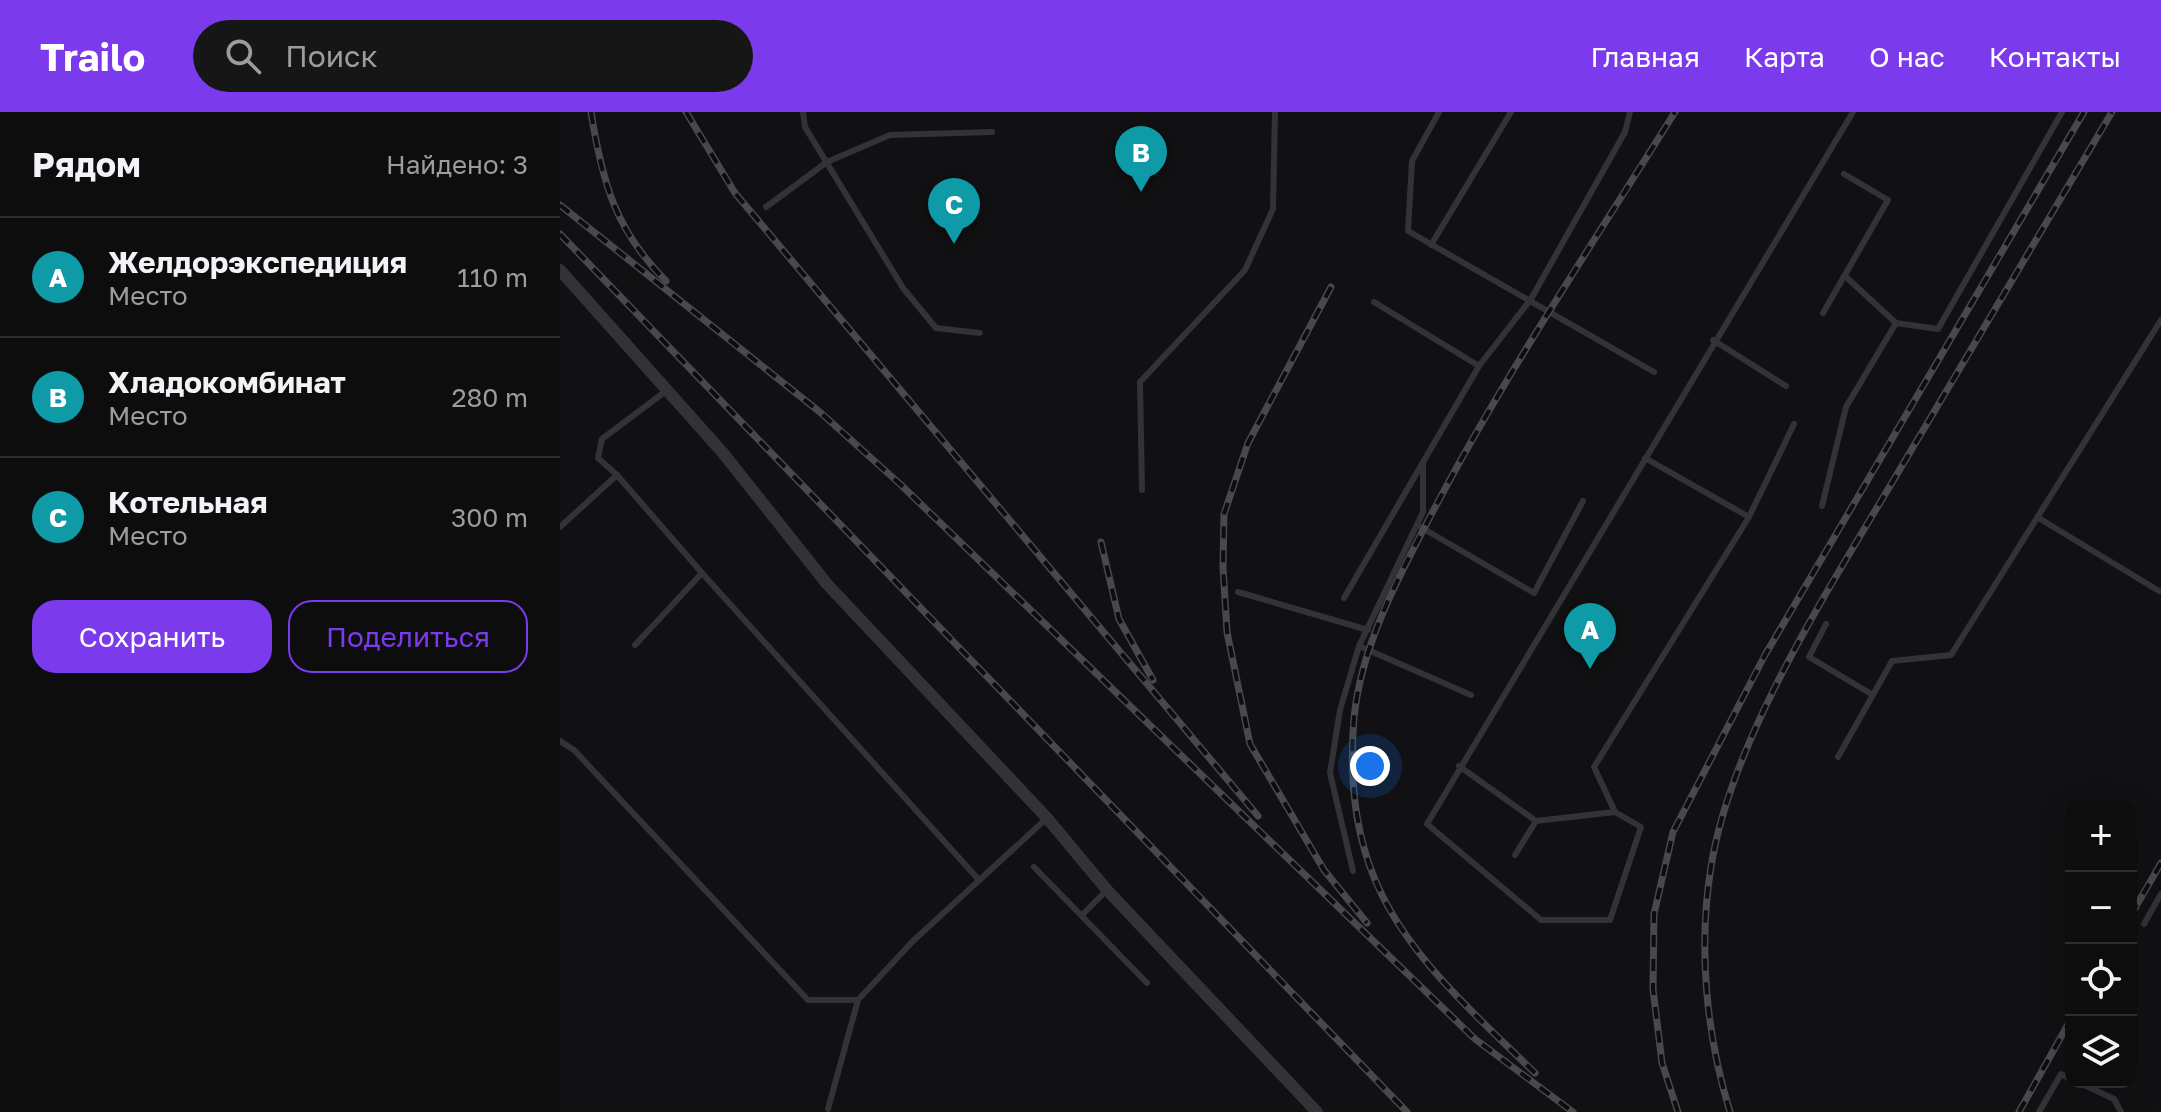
<!DOCTYPE html>
<html lang="ru">
<head>
<meta charset="utf-8">
<style>
	:root { --surface:#0d0d0e; --page:#161617; --text:#f1f3f6; --muted:#9a9c9e; --line:#2d2d2e; --accent:#7c3aed }
	body { margin:0; font-family:"Golos Text",sans-serif; background:var(--page); color:var(--text) }
	.controls { position:absolute; right:24px; bottom:24px; display:grid; overflow:hidden; border-radius:16px; box-shadow:0 8px 32px #0002 }
	.controls button { width:72px; height:72px; display:grid; place-items:center; padding:0; border:0; border-bottom:2px solid var(--line); background:var(--surface); color:var(--text); font:40px sans-serif }
	.you { position:absolute; left:810px; top:654px; width:28px; height:28px; margin:-20px; border:6px solid #fff; border-radius:50%; background:#1a73e8; box-shadow:0 0 0 12px #1a73e833 }
	.badge { display:grid; place-items:center; width:52px; height:52px; border-radius:50%; background:var(--accent); color:#fff; font-size:26px; font-weight:700 }
	.pin { position:absolute; translate:-50% -66px; filter:drop-shadow(0 2px 4px #0008) }
	.pin::after { content:''; position:absolute; top:42px; width:28px; height:24px; background:inherit; clip-path:polygon(0 0,100% 0,50% 100%) }
	.list { margin:0; padding:0; list-style:none }
	h2 { display:flex; justify-content:space-between; align-items:center; height:104px; margin:0; padding:0 32px; font-size:34px }
	h2 small { font-size:26px; font-weight:400; color:var(--muted) }
	.list li { display:grid; grid-template-columns:52px 1fr auto; gap:24px; align-items:center; box-sizing:border-box; height:120px; padding:0 32px; border-top:2px solid var(--line) }
	.list b { display:block; font-size:30px; white-space:nowrap }
	.list p { margin:0; font-size:26px; white-space:nowrap; color:var(--muted) }
	.list em { font-size:26px; font-style:normal; color:var(--muted) }
	.actions { display:flex; gap:16px; padding:24px 32px }
	.actions a { flex:1; padding:18px 0; border:2px solid var(--accent); border-radius:24px; text-align:center; font-size:28px; color:var(--accent) }
	.actions .main { background:var(--accent); color:#fff }
	.icon { flex:none; width:44px; height:44px; fill:none; stroke:currentColor; stroke-width:2; stroke-linecap:round; stroke-linejoin:round }
	.map { position:relative; flex:none; width:1601px; height:1000px; overflow:hidden }
	header { display:flex; align-items:center; gap:48px; box-sizing:border-box; height:112px; padding:0 40px; background:var(--accent); color:#fff }
	header strong { font-size:38px }
	nav { display:flex; gap:44px; margin-inline-start:auto; font-size:28px }
	.search { width:560px; height:72px; background:var(--page); display:flex; align-items:center; gap:20px; box-sizing:border-box; padding:0 28px; border-radius:44px; color:var(--muted); font-size:30px }
	main { display:flex }
	aside { flex:1; background:var(--surface) }
	.map>svg:first-child { display:block }
	.lines { fill:none; stroke-linecap:round; stroke-linejoin:round }
	.service { stroke:#323338; stroke-width:6 }
	.minor { stroke:#323338; stroke-width:12 }
	.rail-casing { stroke:#47494f; stroke-width:7 }
	.rail { stroke:#0d0c0e; stroke-width:4; stroke-dasharray:12; stroke-linecap:butt }
</style>
</head>
<body>
<header>
<strong>Trailo</strong>
<div class="search"><svg class="icon" aria-label="search" viewBox="0 0 24 24"><circle cx="10" cy="10" r="6"/><path d="M15 15l6 6"/></svg>Поиск</div>
<nav><a>Главная</a><a>Карта</a><a>О нас</a><a>Контакты</a></nav>
</header>
<main>
<aside>
<h2>Рядом<small>Найдено: 3</small></h2>
<ul class="list">
<li><span class="badge" style="background:#0f9aa8">A</span><div><b>Желдорэкспедиция</b><p>Место</p></div><em>110 m</em></li>
<li><span class="badge" style="background:#0f9aa8">B</span><div><b>Хладокомбинат</b><p>Место</p></div><em>280 m</em></li>
<li><span class="badge" style="background:#0f9aa8">C</span><div><b>Котельная</b><p>Место</p></div><em>300 m</em></li>
</ul>
<div class="actions"><a class="main">Сохранить</a><a>Поделиться</a></div>
</aside>
<div class="map">
<svg width="1601" height="1000" viewBox="0 0 1601 1000">
	<rect width="100%" height="100%" fill="#111113"/>
	<g class="lines">
		<g class="service">
			<path d="M243 0 245 15 343 176 376 216 420 221"/>
			<path d="M879 0 852 49 848 119 1094 260"/>
			<path d="M206 95 267 50 330 23 432 20"/>
			<path d="M871 133 951 0"/>
			<path d="M1285 164 1336 211"/>
			<path d="M814 190 919 254"/>
			<path d="M1263 201 1328 88 1284 62"/>
			<path d="M1153 228 1226 274"/>
			<path d="M1234 312 1189 405 1034 655 1055 700 1081 715 1050 808H981L867 712 1293 0"/>
			<path d="M1085 346 1189 405"/>
			<path d="M57 363 142 461"/>
			<path d="M582 378 580 270 685 158 713 97 715 0"/>
			<path d="M1262 394 1286 295 1336 211 1378 217 1502 0"/>
			<path d="M1477 405 1599 479"/>
			<path d="M857 413 974 481 1023 389"/>
			<path d="M0 415 57 363 38 346 42 327 106 279"/>
			<path d="M678 480 808 518"/>
			<path d="M784 486 919 254 971 187 1065 20 1070 0"/>
			<path d="M1266 512 1249 545 1313 583"/>
			<path d="M75 533 142 461 419 768"/>
			<path d="M799 534 911 583"/>
			<path d="M0 629 14 638 248 888H298L353 829 487 706"/>
			<path d="M1278 645 1332 549 1391 543 1601 208"/>
			<path d="M899 654 976 709 1055 700"/>
			<path d="M955 743 976 709"/>
			<path d="M474 755 587 871"/>
			<path d="M793 759 770 661 780 598 799 534 863 400V352"/>
			<path d="M522 803 547 778"/>
			<path d="M1584 812 1601 782"/>
			<path d="M1518 970 1554 987 1561 1000"/>
			<path d="M268 997 298 888"/>
			<path d="M1479 1000 1501 962 1511 967"/>
		</g>
		<path class="minor" d="M0 158 163 341 267 472 487 706 547 778 757 1000"/>
		<defs>
			<g id="rail">
				<path d="M31 0C42 69 55 118 106 169"/>
				<path d="M126 0 175 81 698 704"/>
				<path d="M0 93 261 301 340 372 915 927 1013 1000"/>
				<path d="M0 122 847 1000"/>
				<path d="M771 175 688 331 664 402 663 455 667 520 690 632 764 758 807 811"/>
				<path d="M541 430 559 507 593 568"/>
				<path d="M1571 803 1601 751"/>
				<path d="M975 961C921 908 856 852 822 783 795 729 789 665 794 606 801 534 838 466 871 403 944 264 1032 133 1115 0"/>
				<path d="M1118 1000 1102 951 1093 877 1094 802 1113 720 1205 543 1524 0"/>
				<path d="M1170 1000C1146 922 1138 835 1151 755 1170 632 1263 486 1327 379 1402 253 1477 126 1552 0"/>
				<path d="M1459 1000 1511 907"/>
			</g>
		</defs>
		<use href="#rail" class="rail-casing"/>
		<use href="#rail" class="rail"/>
	</g>
</svg>
<div class="controls">
<button>+</button>
<button>−</button>
<button><svg class="icon" aria-label="locate" viewBox="0 0 24 24"><circle cx="12" cy="12" r="6"/><path d="M12 2v4M12 18v4M2 12h4M18 12h4"/></svg></button>
<button><svg class="icon" aria-label="layers" viewBox="0 0 24 24"><path d="M12 4l9 5-9 5-9-5zM3 14l9 5 9-5"/></svg></button>
</div>
<div class="you"></div>
<div class="pin badge" style="left:1030px;top:557px;background:#0f9aa8">A</div>
<div class="pin badge" style="left:581px;top:80px;background:#0f9aa8">B</div>
<div class="pin badge" style="left:394px;top:132px;background:#0f9aa8">C</div>
</div>
</main>
</body>
</html>
